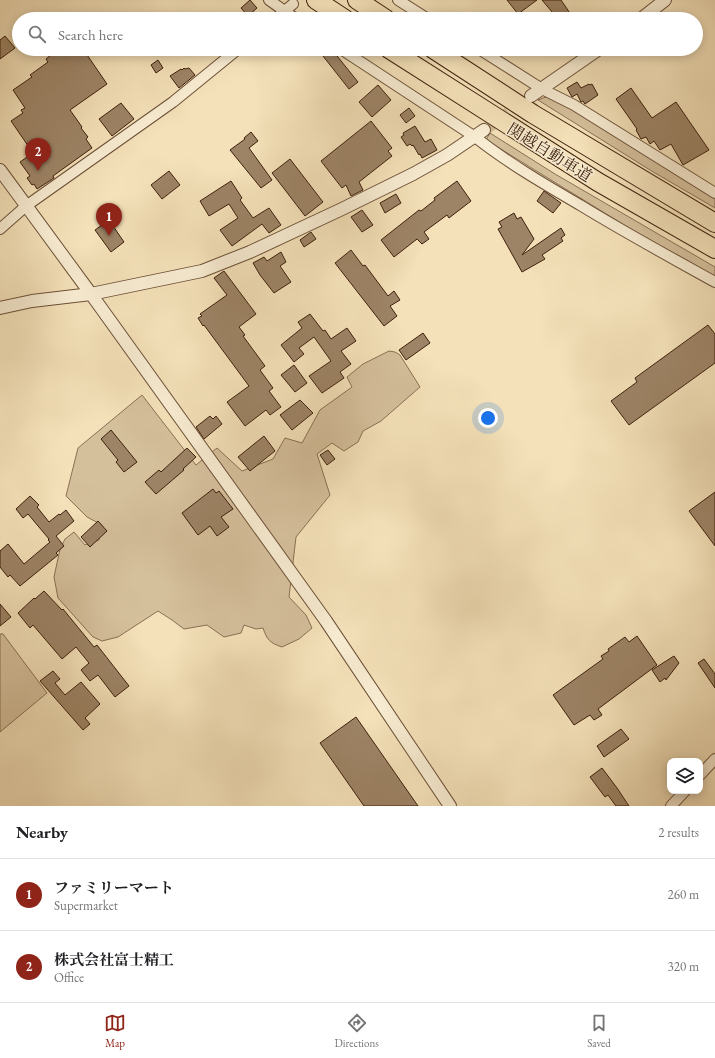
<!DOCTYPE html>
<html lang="en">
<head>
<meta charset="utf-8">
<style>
	:root { --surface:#fff; --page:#f2f2f2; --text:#202124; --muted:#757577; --line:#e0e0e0; --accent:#8f2418 }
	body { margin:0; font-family:"EB Garamond","Noto Serif JP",serif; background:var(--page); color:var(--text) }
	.controls { position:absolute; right:12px; bottom:12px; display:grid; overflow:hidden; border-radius:8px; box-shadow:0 2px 10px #0003 }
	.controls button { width:36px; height:36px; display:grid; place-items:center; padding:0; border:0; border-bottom:1px solid var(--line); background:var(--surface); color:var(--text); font:20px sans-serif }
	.you { position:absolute; left:488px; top:418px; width:14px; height:14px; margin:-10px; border:3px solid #fff; border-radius:50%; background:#1a73e8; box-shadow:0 0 0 6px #1a73e833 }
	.badge { display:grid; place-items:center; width:26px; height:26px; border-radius:50%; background:var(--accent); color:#fff; font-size:13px; font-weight:700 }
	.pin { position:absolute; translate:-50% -33px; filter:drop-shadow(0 1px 2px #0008) }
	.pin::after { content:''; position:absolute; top:21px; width:14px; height:12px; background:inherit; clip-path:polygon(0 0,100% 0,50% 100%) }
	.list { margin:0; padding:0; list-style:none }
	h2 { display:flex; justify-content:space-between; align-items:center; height:52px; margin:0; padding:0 16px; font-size:17px }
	h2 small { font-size:13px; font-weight:400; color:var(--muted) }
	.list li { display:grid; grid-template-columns:26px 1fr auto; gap:12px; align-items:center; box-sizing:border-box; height:72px; padding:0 16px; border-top:1px solid var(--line) }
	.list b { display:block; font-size:15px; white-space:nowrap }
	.list p { margin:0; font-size:13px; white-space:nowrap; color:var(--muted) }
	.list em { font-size:13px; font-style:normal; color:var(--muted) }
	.icon { flex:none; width:22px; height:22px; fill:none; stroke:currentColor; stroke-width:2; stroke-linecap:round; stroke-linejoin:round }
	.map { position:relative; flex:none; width:715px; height:806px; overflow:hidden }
	.search { position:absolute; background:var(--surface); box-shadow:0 2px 10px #0003; left:12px; right:12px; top:12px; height:44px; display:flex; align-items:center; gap:10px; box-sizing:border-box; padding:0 14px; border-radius:22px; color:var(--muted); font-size:15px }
	.sheet { height:196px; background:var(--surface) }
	nav { display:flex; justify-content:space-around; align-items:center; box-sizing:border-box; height:56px; border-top:1px solid var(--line); background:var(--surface); font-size:11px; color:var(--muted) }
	nav a { display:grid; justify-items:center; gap:2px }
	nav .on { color:var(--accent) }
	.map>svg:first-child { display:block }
	.green { fill:#d5c09c; stroke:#8a7054 }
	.building { fill:#9d8466; stroke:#3e200c }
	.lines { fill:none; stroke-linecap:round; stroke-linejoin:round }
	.tertiary-tunnel { stroke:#d0ba96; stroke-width:12; stroke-dasharray:12 6; stroke-linecap:butt }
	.minor-casing { stroke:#6c5037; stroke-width:12 }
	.tertiary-casing { stroke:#6c5037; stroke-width:14 }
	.motorway-casing { stroke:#3e200c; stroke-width:20 }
	.minor { stroke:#f8ecd2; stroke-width:10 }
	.tertiary { stroke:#f8ecd2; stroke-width:12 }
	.motorway { stroke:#f4e1b9; stroke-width:18 }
	.labels { text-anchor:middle; stroke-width:3; stroke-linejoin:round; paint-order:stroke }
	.street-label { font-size:16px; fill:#3e200c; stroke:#f8ecd2 }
</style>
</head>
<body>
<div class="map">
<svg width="715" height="806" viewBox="0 0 715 806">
	<rect width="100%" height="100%" fill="#f4e1b9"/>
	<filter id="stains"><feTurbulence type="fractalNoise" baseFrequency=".005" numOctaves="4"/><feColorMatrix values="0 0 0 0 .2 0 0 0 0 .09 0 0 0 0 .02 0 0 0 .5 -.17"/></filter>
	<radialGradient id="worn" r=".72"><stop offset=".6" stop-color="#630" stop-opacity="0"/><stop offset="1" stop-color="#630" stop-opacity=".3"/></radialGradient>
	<g class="green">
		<path d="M546 97 555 99 715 198V208L650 170 538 100Z"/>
		<path d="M490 133 555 174 715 267V277L634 231 486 140Z"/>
		<path d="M389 351 395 352 400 355 420 387 381 421 363 431 358 442 344 451 332 443 317 454 330 495 296 537 289 597 306 615 312 628 299 639 282 647C270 643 267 640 263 628L256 629 244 625 241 633 224 637 207 625 184 629 172 620 158 611 118 637 102 641 93 637 58 598 54 577 60 549 65 539 74 532 85 545 99 540 102 525 87 517 66 496 78 448 142 395 196 465 217 448 242 471 273 459 285 438 302 443 320 410 352 387 347 377 363 364Z"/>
		<path d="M0 634H3L47 693 0 732Z"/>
	</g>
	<g class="building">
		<path d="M250 0 257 8 248 16 241 8Z"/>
		<path d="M507 0H537L518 14Z"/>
		<path d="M542 0H561L574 19H558Z"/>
		<path d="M5 36 15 48 0 59V40Z"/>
		<path d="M58 49H83L107 84 70 110 82 127 81 128 88 137 86 139 92 148 53 176 54 178 37 189 34 184 32 185 27 178 30 176 20 162 33 153 11 121 23 113 21 110 25 108 13 90 32 77 30 75 48 62 46 59Z"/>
		<path d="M330 51 332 52 333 51 358 82 349 89 323 56Z"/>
		<path d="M158 60 163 68 156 73 151 65Z"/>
		<path d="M184 68 185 69 189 68 195 75 179 88 170 76 181 69 182 70Z"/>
		<path d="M577 82 581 88 589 84 590 85 592 84 598 95 585 104 583 101 581 102 577 94 572 97 567 88Z"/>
		<path d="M378 85 391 100 372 117 359 102Z"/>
		<path d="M631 88 652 118 676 102 709 150 683 165 671 144 660 150 654 141 650 144 646 137 641 139 636 130 637 129 616 99Z"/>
		<path d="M121 103 134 119 112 136 99 119Z"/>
		<path d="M409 108 415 116 406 123 400 115Z"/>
		<path d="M371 121 392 148 388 151 392 156 359 182 363 190 351 196 346 185 342 188 321 161Z"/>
		<path d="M415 126 425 142 431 139 437 150 422 158 420 154 419 155 413 145 412 146 410 144 407 146 401 137 404 135 403 133Z"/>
		<path d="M251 132 258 141 249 148 272 180 261 188 230 150 245 139 244 138Z"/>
		<path d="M290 159 323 202 305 216 272 173Z"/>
		<path d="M169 171 180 185 162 199 151 185Z"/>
		<path d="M231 181 242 198 240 200 253 218 269 208 281 225 269 233 262 224 232 246 220 230 238 218 229 204 209 216 200 201Z"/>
		<path d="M457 181 471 201 449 218 447 215 424 232 429 239 422 244 417 239 394 257 381 240 419 210 421 211 435 200 434 198Z"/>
		<path d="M544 191 561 203 553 213 537 201Z"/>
		<path d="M396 194 401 203 385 213 380 203Z"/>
		<path d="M362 210 373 225 362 232 351 217Z"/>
		<path d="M514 213 517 219 521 217 534 239 522 255 561 228 565 235 561 238 563 241 542 255 545 259 522 272 498 229 502 227 499 222Z"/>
		<path d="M109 220 124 242 111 252 95 230Z"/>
		<path d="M311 232 316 239 304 247 300 240Z"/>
		<path d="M351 250 363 266 365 265 388 296 394 291 400 300 390 306 397 316 384 326 335 263Z"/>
		<path d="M281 252 286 262 280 266 291 282 274 293 260 275 253 263 264 257 267 261Z"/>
		<path d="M224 271 256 314 239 327 245 335 243 336 265 366 260 370 273 388 269 391 281 407 270 415 266 410 245 426 227 402 249 386 204 325 203 326 198 318 202 316 200 314 227 295 214 278Z"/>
		<path d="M310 314 323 331 325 330 331 339 347 328 356 341 341 351 351 364 340 372 344 378 322 393 309 376 331 361 314 337 299 348 304 354 294 362 281 345 302 328 298 322Z"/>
		<path d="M708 325 715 334V363L629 425 611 401 637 382 635 378Z"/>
		<path d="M423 333 430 343 406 360 399 350Z"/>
		<path d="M294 365 307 383 295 392 281 375Z"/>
		<path d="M300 400 313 413 292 430 280 415Z"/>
		<path d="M210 416 213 419 216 416 222 424 204 439 196 427Z"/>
		<path d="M111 430 137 462 124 472 116 462 118 460 101 439Z"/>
		<path d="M264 436 275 451 250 471 238 457Z"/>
		<path d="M187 448 196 457 183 469 184 470 156 494 145 482 159 470 161 472Z"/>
		<path d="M328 450 335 459 327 465 320 455Z"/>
		<path d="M213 489 216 493 219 491 233 509 221 517 229 527 217 536 210 526 198 535 182 513Z"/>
		<path d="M715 492V546L689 511Z"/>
		<path d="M30 496 39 505 37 507 49 522 59 514 60 515 66 510 74 521 56 536 64 546 56 553 58 555 20 586 10 575 8 577 0 567V551L8 544 24 564 50 542 48 540 49 539 28 514 23 518 16 509Z"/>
		<path d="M98 521 107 531 90 547 81 537Z"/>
		<path d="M44 591 62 610 63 609 94 647 97 645 129 686 115 697 98 675 90 681 81 670 89 663 76 647 62 659 33 625 30 628 18 613 34 598 35 599Z"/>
		<path d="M0 604 11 617 0 626Z"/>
		<path d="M637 636 657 665 598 709 602 715 594 720 590 715 574 725 553 695 603 659 601 656 609 651 608 649 625 637 629 642Z"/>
		<path d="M674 656 679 663 666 680 665 678 660 682 652 670Z"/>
		<path d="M704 659 715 674V688L698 663Z"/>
		<path d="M53 671 60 679 55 683 65 695 81 682 100 704 85 718 90 724 83 730 40 681Z"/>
		<path d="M356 717 418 806H364L320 743Z"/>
		<path d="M621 729 629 739 604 757 597 746Z"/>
		<path d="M602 768 617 788 629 806H616L608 795 605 797 590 777Z"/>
	</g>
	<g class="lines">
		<path class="tertiary-tunnel" d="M484 130 524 102"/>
		<defs>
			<g id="minor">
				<path d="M269 0 296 19"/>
				<path d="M398 0 428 19"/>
				<path d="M275 19 293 4"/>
				<path d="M341 49 475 137C508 163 544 184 580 205 624 232 670 257 715 282"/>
				<path d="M479 49 542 89 574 105 715 193"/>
				<path d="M0 229 26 206 173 102 238 49"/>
				<path d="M700 775 715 759"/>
				<path d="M671 806 685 791"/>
			</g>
			<g id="tertiary">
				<path d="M641 19 665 0"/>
				<path d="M531 96 599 49"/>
				<path d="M0 170 91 294 202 271 250 252 342 209 413 174 447 155 484 130"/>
				<path d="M0 308 32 301 91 294 326 621 450 806"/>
			</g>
			<g id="motorway">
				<path d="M316 0 345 19"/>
				<path d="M357 0 386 19"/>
				<path d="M389 49 598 182 715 249"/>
				<path d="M433 49 533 114 715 223"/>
			</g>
		</defs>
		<use href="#minor" class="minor-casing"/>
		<use href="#tertiary" class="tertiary-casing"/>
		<use href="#motorway" class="motorway-casing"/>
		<use href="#minor" class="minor"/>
		<use href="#tertiary" class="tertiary"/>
		<use href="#motorway" class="motorway"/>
	</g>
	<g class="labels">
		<g class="street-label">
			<text transform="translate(550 152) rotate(32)" y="6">関越自動車道</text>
		</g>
	</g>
	<rect width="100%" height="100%" filter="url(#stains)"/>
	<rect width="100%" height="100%" fill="url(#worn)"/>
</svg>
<div class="controls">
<button><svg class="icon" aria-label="layers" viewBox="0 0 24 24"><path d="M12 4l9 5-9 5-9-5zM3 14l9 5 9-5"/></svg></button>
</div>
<div class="you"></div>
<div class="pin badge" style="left:109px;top:236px">1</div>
<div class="pin badge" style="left:38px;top:171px">2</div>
<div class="search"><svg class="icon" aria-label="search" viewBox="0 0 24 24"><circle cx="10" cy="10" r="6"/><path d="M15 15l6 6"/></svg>Search here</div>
</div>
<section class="sheet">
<h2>Nearby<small>2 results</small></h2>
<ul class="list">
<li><span class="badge">1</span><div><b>ファミリーマート</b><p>Supermarket</p></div><em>260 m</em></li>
<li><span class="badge">2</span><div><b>株式会社富士精工</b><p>Office</p></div><em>320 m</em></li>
</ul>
</section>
<nav>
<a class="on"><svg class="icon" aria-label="map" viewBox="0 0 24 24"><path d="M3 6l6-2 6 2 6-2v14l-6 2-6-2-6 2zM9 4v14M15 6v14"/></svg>Map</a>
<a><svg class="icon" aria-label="directions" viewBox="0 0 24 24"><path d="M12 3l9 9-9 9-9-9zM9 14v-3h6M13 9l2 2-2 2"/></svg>Directions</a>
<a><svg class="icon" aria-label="saved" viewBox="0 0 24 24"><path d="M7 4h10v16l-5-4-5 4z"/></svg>Saved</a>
</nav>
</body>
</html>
